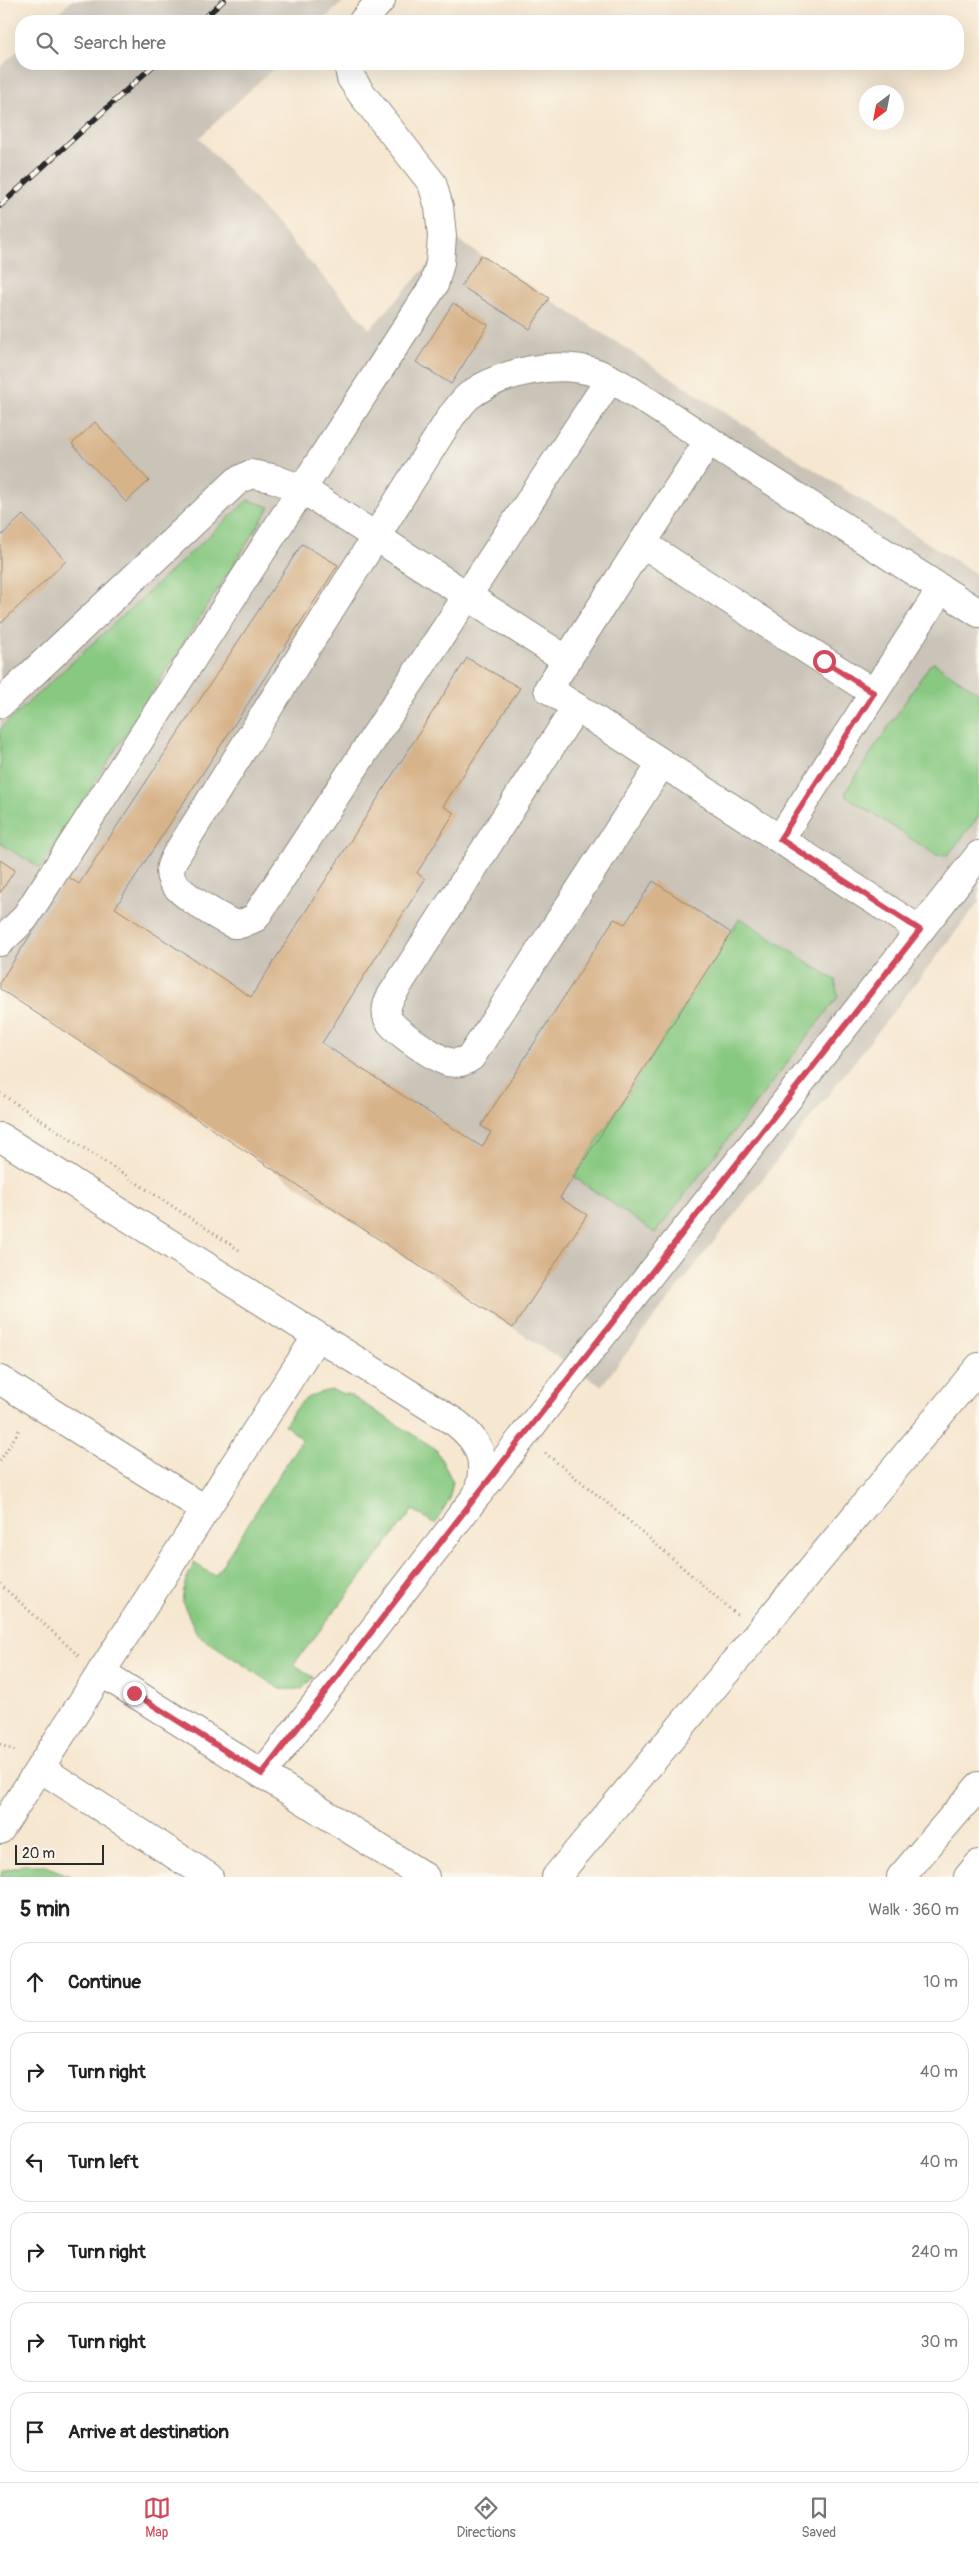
<!DOCTYPE html>
<html lang="en">
<head>
<meta charset="utf-8">
<style>
	:root { --surface:#fff; --page:#f6f6f6; --text:#222; --muted:#767676; --line:#e0e0e0; --accent:#d1495b }
	body { margin:0; font-family:Pangolin,sans-serif; background:var(--page); color:var(--text) }
	.compass { position:absolute; left:859px; top:85px; width:45px; height:45px; border-radius:50%; background:var(--surface); box-shadow:0 5px 20px #0002; rotate:212deg }
	.scale { position:absolute; left:15px; bottom:12px; width:89px; box-sizing:border-box; padding-left:5px; border:2px solid #2b2b2b; border-top:0; font-size:14px; line-height:18px; white-space:nowrap; color:#2b2b2b; -webkit-text-stroke:4px #fbf7ec; paint-order:stroke }
	.stop { position:absolute; width:15px; height:15px; margin:-11px; border:4px solid #d1495b; border-radius:50%; background:#fff }
	.stop.end { background:#d1495b; border-color:#fff; box-shadow:0 1px 5px #0008 }
	.list { margin:0; padding:0; list-style:none }
	h2 { display:flex; justify-content:space-between; align-items:center; height:65px; margin:0; padding:0 20px; font-size:21px }
	h2 small { font-size:16px; font-weight:400; color:var(--muted) }
	.list li { display:grid; grid-template-columns:32px 1fr auto; gap:15px; align-items:center; box-sizing:border-box; height:80px; margin:0 10px 10px; padding:0 10px; border:1px solid var(--line); border-radius:20px }
	.list b { display:block; font-size:19px; white-space:nowrap }
	.list em { font-size:16px; font-style:normal; color:var(--muted) }
	.icon { flex:none; width:28px; height:28px; fill:none; stroke:currentColor; stroke-width:2; stroke-linecap:round; stroke-linejoin:round }
	.map { position:relative; flex:none; width:979px; height:1877px; overflow:hidden }
	.search { position:absolute; background:var(--surface); box-shadow:0 5px 20px #0002; left:15px; right:15px; top:15px; height:55px; display:flex; align-items:center; gap:12px; box-sizing:border-box; padding:0 18px; border-radius:20px; color:var(--muted); font-size:19px }
	.sheet { height:605px; background:var(--surface) }
	nav { display:flex; justify-content:space-around; align-items:center; box-sizing:border-box; height:70px; border-top:1px solid var(--line); background:var(--surface); font-size:14px; color:var(--muted) }
	nav a { display:grid; justify-items:center; gap:2px }
	nav .on { color:var(--accent) }
	.map>svg:first-child { display:block }
	.industrial { fill:#cac3b8 }
	.green { fill:#88c982; stroke:#5a7a56 }
	.building { fill:#d7b38a }
	.lines { fill:none; stroke-linecap:round; stroke-linejoin:round }
	.minor-casing { stroke:#90897e; stroke-width:30 }
	.highway-casing { stroke:#90897e; stroke-width:30 }
	.path { stroke:#90897e; stroke-width:3; stroke-dasharray:1 4; stroke-linecap:butt }
	.minor { stroke:#fff; stroke-width:28 }
	.highway { stroke:#fff; stroke-width:28 }
	.rail-casing { stroke:#2b2b2b; stroke-width:5.5 }
	.rail { stroke:#fbf7ec; stroke-width:4; stroke-dasharray:11; stroke-linecap:butt }
	.route { stroke:#d1495b; stroke-width:6 }
</style>
</head>
<body>
<div class="map">
<svg width="979" height="1877" viewBox="0 0 979 1877">
	<rect width="100%" height="100%" fill="#fbf7ec"/>
	<filter id="ink" filterUnits="userSpaceOnUse"><feTurbulence type="fractalNoise" baseFrequency=".02" numOctaves="2"/><feDisplacementMap in="SourceGraphic" scale="10" xChannelSelector="R" yChannelSelector="G"/><feConvolveMatrix kernelMatrix="1 2 1 2 8 2 1 2 1" color-interpolation-filters="sRGB"/></filter>
	<filter id="wash" filterUnits="userSpaceOnUse"><feTurbulence type="fractalNoise" baseFrequency=".0096" numOctaves="4" result="noise"/><feDisplacementMap in="SourceGraphic" scale="20" xChannelSelector="R" yChannelSelector="G"/><feGaussianBlur stdDeviation="1.12" result="paint"/><feColorMatrix in="noise" values="0 0 0 0 0 0 0 0 0 0 0 0 0 0 0 0 0 1.4 0 .05"/><feComposite in="paint" operator="in"/></filter>
	<g filter="url(#wash)">
		<rect width="100%" height="100%" fill="#f6e7d0"/>
		<g class="industrial">
			<path d="M72 0H345L322 21H49Z"/>
			<path d="M21 48V64H278L199 138 370 329 453 237 979 576V902L601 1386 0 989V67Z"/>
		</g>
		<g class="green">
			<path d="M248 500 270 507 40 868 0 843V729Z"/>
			<path d="M934 663 979 693V816L948 855H936L846 796V791L929 666Z"/>
			<path d="M740 918 835 980 838 997 655 1233 574 1177Z"/>
			<path d="M331 1390 350 1395 436 1449 453 1482 449 1500 435 1524 413 1510 294 1664 313 1677 301 1690 278 1688 197 1634 182 1601 185 1583 194 1563 215 1576 302 1439 285 1425C298 1402 305 1395 331 1390Z"/>
			<path d="M23 1865H44L72 1877H0L3 1871Z"/>
		</g>
		<g id="blocks">
			<g class="building">
				<path d="M481 255 549 298 530 329 461 286Z"/>
				<path d="M453 303 488 325 451 384 416 362Z"/>
				<path d="M95 422 149 481 126 502 72 444Z"/>
				<path d="M23 515 66 561 0 624V537Z"/>
				<path d="M302 544 338 565 115 908 251 997 467 658 520 688 443 806 454 813 417 873 425 879 322 1043 482 1147 491 1132 481 1126 614 919 625 924 653 881 731 933 560 1198 587 1215 513 1328 0 989V982L68 877 79 884Z"/>
				<path d="M0 860 15 870 0 893Z"/>
			</g>
		</g>
	</g>
	<g filter="url(#ink)">
		<use href="#blocks" fill-opacity="0" stroke="#90897e" stroke-width="1"/>
		<g class="lines">
			<defs>
				<g id="minor">
					<path d="M363 21 381 0"/>
					<path d="M610 379 255 918 241 924H233C219 917 177 893 172 880 168 872 171 865 175 857L452 415C458 409 463 400 470 395 503 371 558 360 597 373 606 376 616 382 625 387L979 613"/>
					<path d="M709 440 548 689 920 930"/>
					<path d="M642 543 874 693"/>
					<path d="M0 704 237 481 251 474 272 478 302 489 567 660"/>
					<path d="M576 707 391 996C387 1003 385 1011 388 1019 391 1029 437 1059 448 1062 457 1064 464 1062 471 1057L662 763"/>
					<path d="M780 839 941 589"/>
					<path d="M0 942 24 919 434 285 440 263 442 236 439 207 432 183 361 93 351 78 348 64"/>
					<path d="M0 1137 456 1423C482 1443 488 1464 477 1495L262 1774"/>
					<path d="M0 1380 206 1510"/>
					<path d="M478 1494 979 855"/>
					<path d="M101 1672 425 1877"/>
					<path d="M40 1768 209 1877"/>
					<path d="M0 1830 317 1336"/>
					<path d="M556 1877 979 1367"/>
				</g>
				<g id="highway">
					<path d="M901 1877 979 1786"/>
					<path d="M968 1877 979 1864"/>
				</g>
			</defs>
			<use href="#minor" class="minor-casing"/>
			<use href="#highway" class="highway-casing"/>
			<g class="path">
				<path d="M0 1093 242 1252"/>
				<path d="M545 1453 627 1519 737 1615"/>
				<path d="M0 1461 21 1427"/>
				<path d="M0 1584 79 1656"/>
				<path d="M0 1744 17 1752"/>
			</g>
			<use href="#minor" class="minor"/>
			<use href="#highway" class="highway"/>
			<defs>
				<g id="rail">
					<path d="M201 21 224 0"/>
					<path d="M0 206 155 64"/>
				</g>
			</defs>
			<use href="#rail" class="rail-casing"/>
			<use href="#rail" class="rail"/>
		</g>
	</g>
	<g class="lines" filter="url(#ink)">
		<path class="route" d="M134 1693 262 1774 477 1495 920 930 780 839 874 693 824 661"/>
	</g>
</svg>
<svg class="compass" viewBox="-18 -18 36 36"><path d="M0-13l5 13h-10z" fill="#e53935"/><path d="M0 13l5-13h-10z" fill="#767676"/></svg>
<div class="scale">20 m</div>
<div class="stop" style="left:824px;top:661px"></div>
<div class="stop end" style="left:134px;top:1693px"></div>
<div class="search"><svg class="icon" aria-label="search" viewBox="0 0 24 24"><circle cx="10" cy="10" r="6"/><path d="M15 15l6 6"/></svg>Search here</div>
</div>
<section class="sheet">
<h2>5 min<small>Walk · 360 m</small></h2>
<ul class="list">
<li><svg class="icon" aria-label="ahead" viewBox="0 0 24 24"><path d="M12 20V5M6 11l6-6 6 6"/></svg><div><b>Continue</b></div><em>10 m</em></li>
<li><svg class="icon" aria-label="right" viewBox="0 0 24 24"><path d="M7 20v-9h11M14 6l5 5-5 5"/></svg><div><b>Turn right</b></div><em>40 m</em></li>
<li><svg class="icon" aria-label="left" viewBox="0 0 24 24"><path d="M17 20v-9H6M10 6l-5 5 5 5"/></svg><div><b>Turn left</b></div><em>40 m</em></li>
<li><svg class="icon" aria-label="right" viewBox="0 0 24 24"><path d="M7 20v-9h11M14 6l5 5-5 5"/></svg><div><b>Turn right</b></div><em>240 m</em></li>
<li><svg class="icon" aria-label="right" viewBox="0 0 24 24"><path d="M7 20v-9h11M14 6l5 5-5 5"/></svg><div><b>Turn right</b></div><em>30 m</em></li>
<li><svg class="icon" aria-label="arrive" viewBox="0 0 24 24"><path d="M6 21V4h12l-3 4 3 4H6"/></svg><div><b>Arrive at destination</b></div></li>
</ul>
</section>
<nav>
<a class="on"><svg class="icon" aria-label="map" viewBox="0 0 24 24"><path d="M3 6l6-2 6 2 6-2v14l-6 2-6-2-6 2zM9 4v14M15 6v14"/></svg>Map</a>
<a><svg class="icon" aria-label="directions" viewBox="0 0 24 24"><path d="M12 3l9 9-9 9-9-9zM9 14v-3h6M13 9l2 2-2 2"/></svg>Directions</a>
<a><svg class="icon" aria-label="saved" viewBox="0 0 24 24"><path d="M7 4h10v16l-5-4-5 4z"/></svg>Saved</a>
</nav>
</body>
</html>
